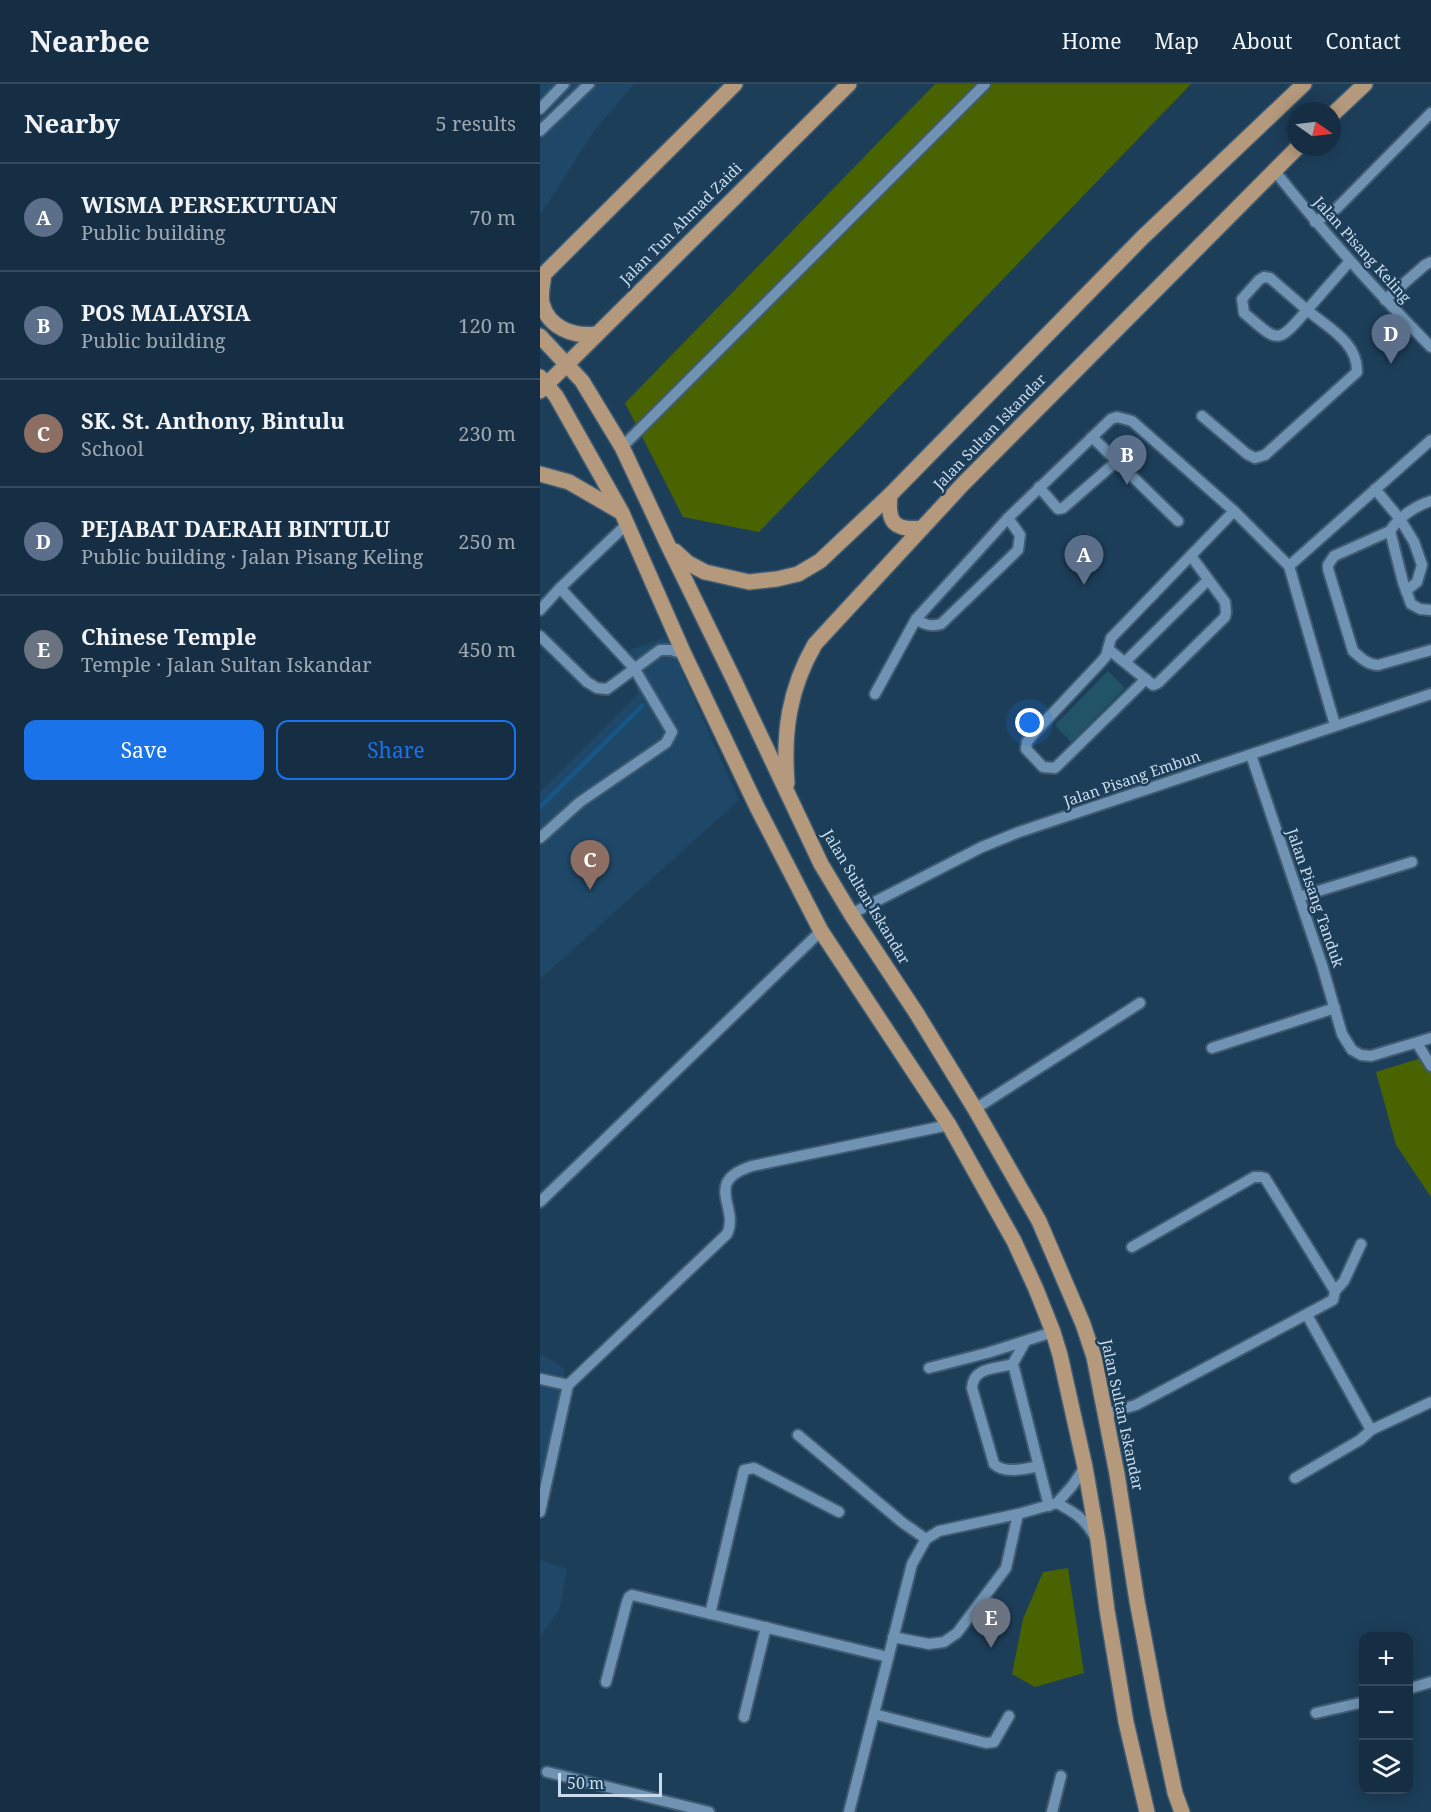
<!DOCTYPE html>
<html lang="en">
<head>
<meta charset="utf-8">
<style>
	:root { --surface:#162e43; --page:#233a4e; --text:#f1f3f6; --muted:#9ea8b2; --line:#354a5c; --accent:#1a73e8 }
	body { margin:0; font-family:"Noto Serif",serif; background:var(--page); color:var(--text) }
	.controls { position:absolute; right:18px; bottom:18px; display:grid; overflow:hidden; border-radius:12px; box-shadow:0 3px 15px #0003 }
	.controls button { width:54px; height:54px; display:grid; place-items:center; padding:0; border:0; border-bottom:2px solid var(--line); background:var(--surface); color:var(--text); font:30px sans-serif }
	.compass { position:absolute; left:747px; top:18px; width:54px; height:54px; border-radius:50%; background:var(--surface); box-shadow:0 3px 15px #0003; rotate:104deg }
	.scale { position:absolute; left:18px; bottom:15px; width:104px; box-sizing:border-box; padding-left:6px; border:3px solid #c9dced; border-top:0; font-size:16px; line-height:21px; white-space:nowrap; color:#c9dced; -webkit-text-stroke:4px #1d3e59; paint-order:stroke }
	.you { position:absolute; left:490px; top:639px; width:21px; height:21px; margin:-15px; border:4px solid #fff; border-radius:50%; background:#1a73e8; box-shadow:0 0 0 9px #1a73e833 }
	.badge { display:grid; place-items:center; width:39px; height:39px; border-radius:50%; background:var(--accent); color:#fff; font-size:20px; font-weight:700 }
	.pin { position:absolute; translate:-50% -50px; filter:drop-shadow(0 2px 3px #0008) }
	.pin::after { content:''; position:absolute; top:32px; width:21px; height:18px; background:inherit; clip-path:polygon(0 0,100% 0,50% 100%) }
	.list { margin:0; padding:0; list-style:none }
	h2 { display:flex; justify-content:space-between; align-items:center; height:78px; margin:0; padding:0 24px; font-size:26px }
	h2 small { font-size:20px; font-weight:400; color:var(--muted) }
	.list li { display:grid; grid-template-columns:39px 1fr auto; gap:18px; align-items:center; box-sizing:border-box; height:108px; padding:0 24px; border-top:2px solid var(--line) }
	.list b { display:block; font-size:22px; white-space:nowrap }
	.list p { margin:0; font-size:20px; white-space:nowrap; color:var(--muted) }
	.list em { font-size:20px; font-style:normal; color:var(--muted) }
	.actions { display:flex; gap:12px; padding:18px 24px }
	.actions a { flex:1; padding:14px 0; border:2px solid var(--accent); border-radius:12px; text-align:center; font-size:21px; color:var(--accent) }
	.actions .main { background:var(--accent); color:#fff }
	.icon { flex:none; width:33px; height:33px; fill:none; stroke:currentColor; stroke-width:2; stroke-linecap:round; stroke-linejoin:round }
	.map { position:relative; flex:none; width:891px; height:1728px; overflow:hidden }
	header { display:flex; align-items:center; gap:36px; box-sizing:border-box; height:84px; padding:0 30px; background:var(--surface); border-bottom:2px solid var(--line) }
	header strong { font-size:28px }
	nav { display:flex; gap:33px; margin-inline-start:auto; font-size:21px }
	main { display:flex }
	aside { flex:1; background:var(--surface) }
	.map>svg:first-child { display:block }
	.built { fill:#1f4868 }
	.green { fill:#496300 }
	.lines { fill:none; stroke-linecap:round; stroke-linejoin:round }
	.stream { stroke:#155786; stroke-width:4.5 }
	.building { fill:#225467 }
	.minor-casing { stroke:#3e5b72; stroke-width:14 }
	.major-casing { stroke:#3e5b72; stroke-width:18 }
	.minor { stroke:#7093b3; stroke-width:10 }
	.major { stroke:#b4997c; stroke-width:15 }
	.labels { text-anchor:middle; stroke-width:5; stroke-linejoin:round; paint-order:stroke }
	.street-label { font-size:15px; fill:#c9dced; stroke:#1d3e59 }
</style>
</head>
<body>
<header>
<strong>Nearbee</strong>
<nav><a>Home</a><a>Map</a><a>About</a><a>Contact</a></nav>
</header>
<main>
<aside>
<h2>Nearby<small>5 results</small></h2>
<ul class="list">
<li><span class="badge" style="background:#5c6f8a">A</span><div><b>WISMA PERSEKUTUAN</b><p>Public building</p></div><em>70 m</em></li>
<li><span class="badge" style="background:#5c6f8a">B</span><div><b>POS MALAYSIA</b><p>Public building</p></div><em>120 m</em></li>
<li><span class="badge" style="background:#8d6e63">C</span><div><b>SK. St. Anthony, Bintulu</b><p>School</p></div><em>230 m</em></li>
<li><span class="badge" style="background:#5c6f8a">D</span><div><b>PEJABAT DAERAH BINTULU</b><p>Public building · Jalan Pisang Keling</p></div><em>250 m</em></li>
<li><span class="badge" style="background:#6b7280">E</span><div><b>Chinese Temple</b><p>Temple · Jalan Sultan Iskandar</p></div><em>450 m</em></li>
</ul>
<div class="actions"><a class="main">Save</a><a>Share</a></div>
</aside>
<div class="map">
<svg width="891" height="1728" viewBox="0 0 891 1728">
	<rect width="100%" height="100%" fill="#1d3e59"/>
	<g class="built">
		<path d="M0 0H94L54 47 0 131Z"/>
		<path d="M126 553 199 716 0 895V708L98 610 90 566Z"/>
		<path d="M0 1269 25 1285 0 1411Z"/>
		<path d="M0 1476 27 1485 20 1524 0 1553Z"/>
	</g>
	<g class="green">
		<path d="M395 0H651L219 448 143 433 85 319Z"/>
		<path d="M891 971V1113L856 1061 836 988Z"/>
		<path d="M528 1484 544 1589 495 1603 472 1590 483 1535 503 1488Z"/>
	</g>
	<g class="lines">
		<path class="stream" d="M0 723 102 622"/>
	</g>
	<path class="building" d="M568 587 585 604 531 658 515 641Z"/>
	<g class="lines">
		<defs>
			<g id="minor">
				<path d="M0 25 24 0"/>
				<path d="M0 47 49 0"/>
				<path d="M734 86C783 148 835 206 891 263"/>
				<path d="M775 138 797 124 891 29"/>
				<path d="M724 193 730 194 767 226C736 262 739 258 704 229L702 215 719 196Z"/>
				<path d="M845 216 885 181 891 178"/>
				<path d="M662 332 707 370 715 374 725 371 817 288C818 258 787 243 767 226L810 177"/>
				<path d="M552 353 638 437"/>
				<path d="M82 363 445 0"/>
				<path d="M499 403 518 425 523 424 577 377"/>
				<path d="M835 405 860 435 874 458 882 481 877 498 866 507"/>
				<path d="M891 417C875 422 859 433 850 447L794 472 788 481V485L813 567C821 574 828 581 838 581L891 566"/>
				<path d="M850 447 863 498 871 520 880 525 891 526"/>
				<path d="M749 482 891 356"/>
				<path d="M0 526 20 504"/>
				<path d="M376 535C384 541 391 543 401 540L478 466 480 451 468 434"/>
				<path d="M0 552 47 598 57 604 67 605 120 566H131L144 570"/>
				<path d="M568 565 613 601 618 599 685 533 686 528 685 518 651 472"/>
				<path d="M585 578 668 496"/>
				<path d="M606 595 515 684 503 683 486 665 487 658 494 649 561 578 566 572 571 554 694 427"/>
				<path d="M335 610 376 535 468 434 571 335 577 333 592 337 694 427 749 482 795 641"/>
				<path d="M711 671 782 881 802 950 812 966 821 971 831 972 891 954"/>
				<path d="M0 754 40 718 126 659 132 648 94 584 20 504 87 440"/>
				<path d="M759 813 872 778"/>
				<path d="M311 830 442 763 479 748 891 610"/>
				<path d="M877 959 891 982"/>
				<path d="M672 964 795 924"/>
				<path d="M435 1025 600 919"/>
				<path d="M0 1118 281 847"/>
				<path d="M592 1163 714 1093H721L725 1094 795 1207"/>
				<path d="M767 1231 831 1346"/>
				<path d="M472 1281 485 1258"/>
				<path d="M389 1284 447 1269 513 1248"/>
				<path d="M1 1295 28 1301"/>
				<path d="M565 1330 596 1321 793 1216 795 1207 804 1197 821 1160"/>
				<path d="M258 1351 363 1439 386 1455"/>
				<path d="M499 1382C485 1385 464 1390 454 1380L432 1304C433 1284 453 1285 469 1281H472L474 1284 509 1422"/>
				<path d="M755 1394 820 1356 831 1346 891 1318"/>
				<path d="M517 1419C535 1429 544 1434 554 1451"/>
				<path d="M517 1419 532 1402 545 1383"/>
				<path d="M0 1428 28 1301 187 1150C200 1123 162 1098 212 1082L409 1041"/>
				<path d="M170 1530 204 1386 214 1384 299 1428"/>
				<path d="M353 1553 389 1560 404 1558 417 1549 466 1484 478 1430"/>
				<path d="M66 1598 87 1518 89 1513 92 1511 348 1573"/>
				<path d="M868 1605 891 1598"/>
				<path d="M776 1629 824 1618"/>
				<path d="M334 1630 446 1659 454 1658 469 1632"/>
				<path d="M204 1633 226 1543"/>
				<path d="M7 1688 169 1728"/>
				<path d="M309 1728 372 1480 386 1455 399 1447 478 1430 517 1419"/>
				<path d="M512 1728 521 1692"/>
			</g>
			<g id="major">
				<path d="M792 31 825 0"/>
				<path d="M4 190C3 199 0 210 2 219 8 244 34 253 56 250"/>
				<path d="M0 194 195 0"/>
				<path d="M0 252 42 297 82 363 127 459 194 596 281 780 311 830 377 930 435 1025 499 1137 543 1240 554 1273 577 1390 597 1517 618 1628 635 1709 642 1728"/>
				<path d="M0 293 16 312 82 429 144 570 217 723 281 847 409 1041 474 1157 496 1205 513 1248 520 1271 545 1383 558 1457 567 1526 586 1638 607 1728"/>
				<path d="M0 307 309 0"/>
				<path d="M0 390 29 398 79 427"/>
				<path d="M350 411C347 438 354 447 382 444"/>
				<path d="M135 467 148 479 165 488 209 498 237 495 258 490 280 477 350 411 603 153 764 0"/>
				<path d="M247 699C243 648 249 605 275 560L422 401 758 63"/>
			</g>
		</defs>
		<use href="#minor" class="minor-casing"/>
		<use href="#major" class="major-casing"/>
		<use href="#minor" class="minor"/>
		<use href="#major" class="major"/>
	</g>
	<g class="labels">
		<g class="street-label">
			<text transform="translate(141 140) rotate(-45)" y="5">Jalan Tun Ahmad Zaidi</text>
			<text transform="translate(822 166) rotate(48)" y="5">Jalan Pisang Keling</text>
			<text transform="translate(450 348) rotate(-46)" y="5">Jalan Sultan Iskandar</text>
			<text transform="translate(592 695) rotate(-19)" y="5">Jalan Pisang Embun</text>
			<text transform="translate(326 813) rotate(59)" y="5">Jalan Sultan Iskandar</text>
			<text transform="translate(775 814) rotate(71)" y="5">Jalan Pisang Tanduk</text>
			<text transform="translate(582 1331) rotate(78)" y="5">Jalan Sultan Iskandar</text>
		</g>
	</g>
</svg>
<div class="controls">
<button>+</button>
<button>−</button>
<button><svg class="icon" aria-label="layers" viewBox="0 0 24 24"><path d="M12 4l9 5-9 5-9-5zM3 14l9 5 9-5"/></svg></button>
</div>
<svg class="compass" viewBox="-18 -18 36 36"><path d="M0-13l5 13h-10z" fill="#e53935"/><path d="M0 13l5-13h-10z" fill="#9ea8b2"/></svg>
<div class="scale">50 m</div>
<div class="you"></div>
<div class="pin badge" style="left:544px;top:501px;background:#5c6f8a">A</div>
<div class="pin badge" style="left:587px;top:401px;background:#5c6f8a">B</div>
<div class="pin badge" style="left:50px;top:806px;background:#8d6e63">C</div>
<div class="pin badge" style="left:851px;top:280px;background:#5c6f8a">D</div>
<div class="pin badge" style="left:451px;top:1564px;background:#6b7280">E</div>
</div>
</main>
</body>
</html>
